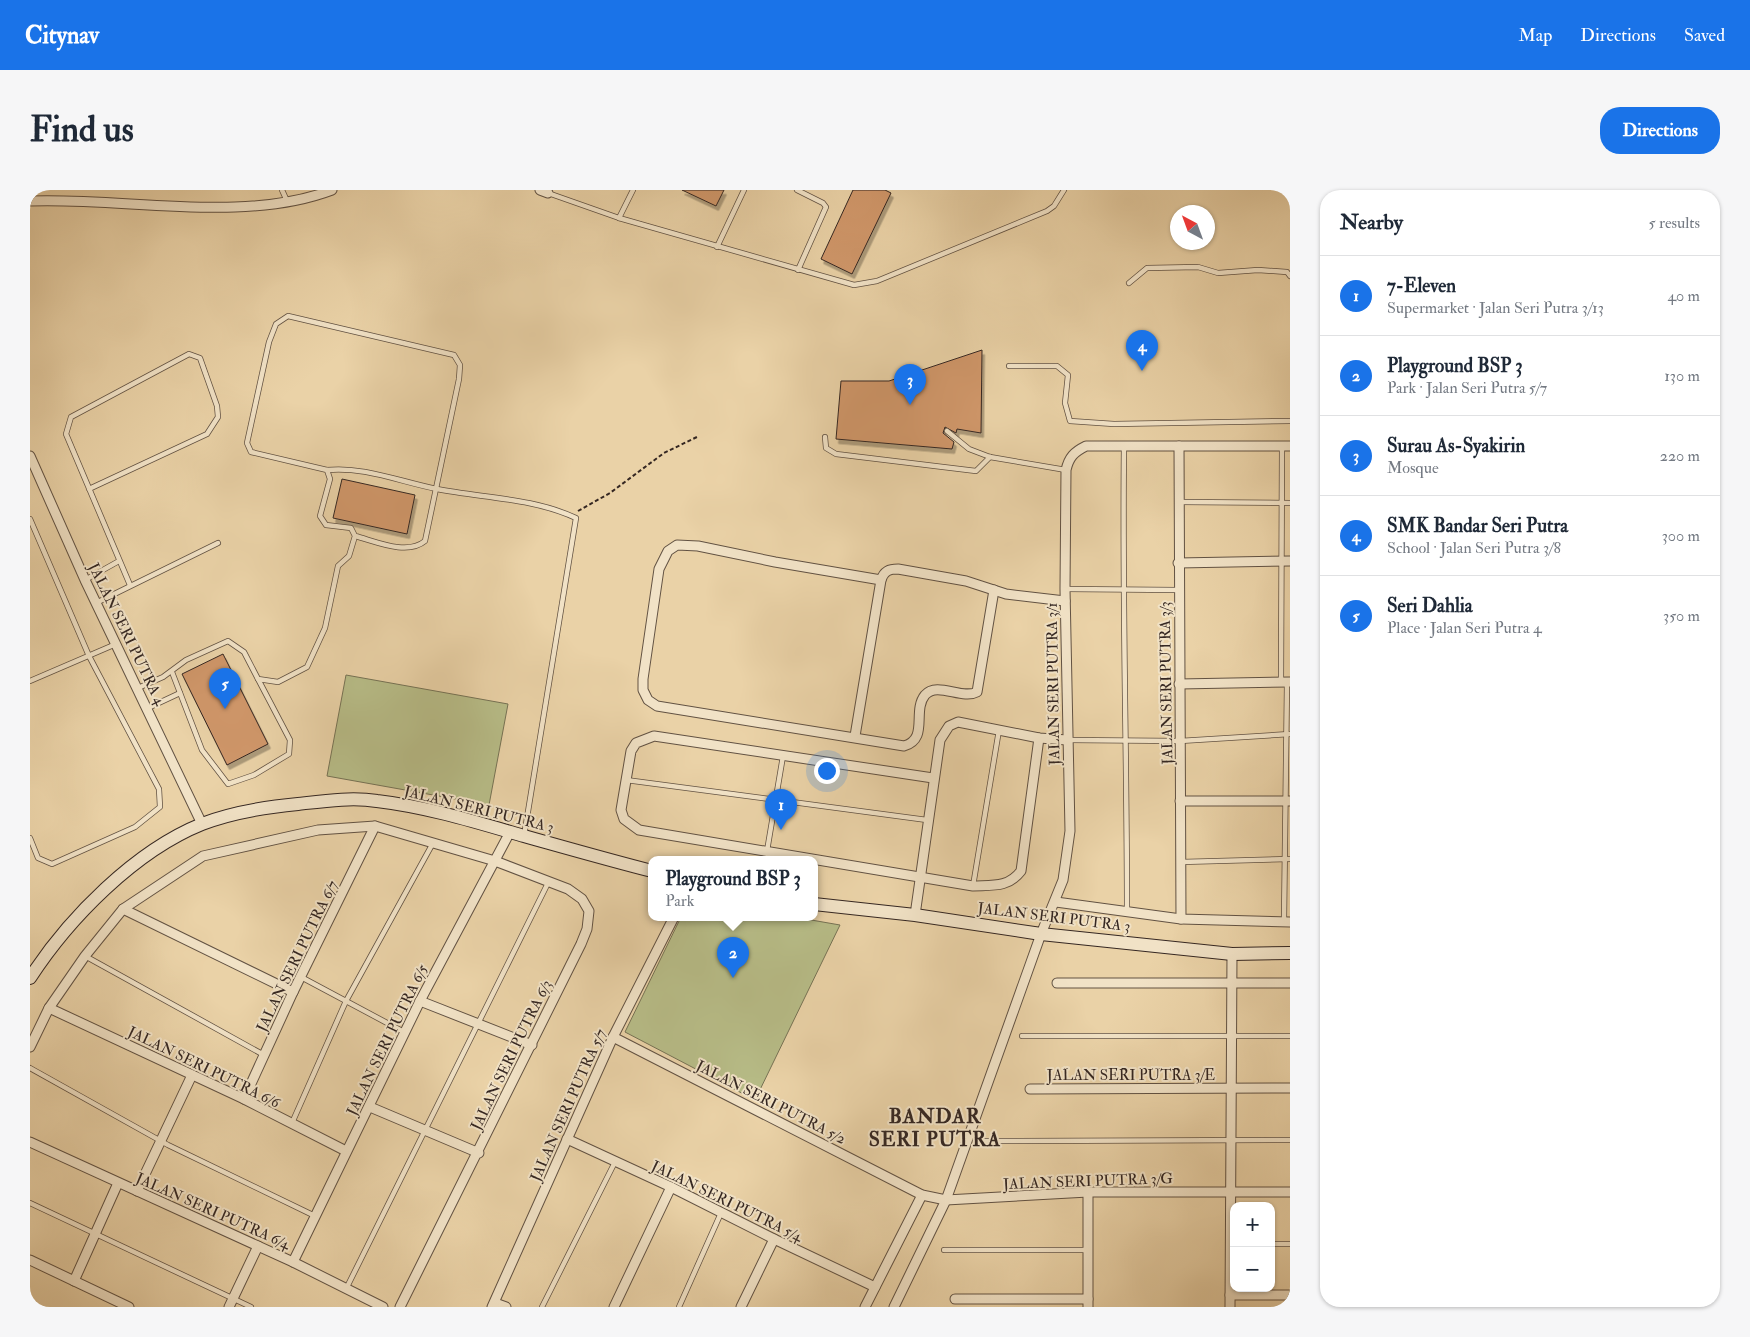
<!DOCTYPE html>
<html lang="en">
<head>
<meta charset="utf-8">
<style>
	:root { --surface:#fff; --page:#f6f6f7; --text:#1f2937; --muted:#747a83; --line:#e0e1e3; --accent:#1a73e8 }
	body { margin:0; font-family:"IM FELL Double Pica",serif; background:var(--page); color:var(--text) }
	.controls { position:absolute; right:15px; bottom:15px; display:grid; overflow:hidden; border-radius:10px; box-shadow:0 1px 4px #0004 }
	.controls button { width:45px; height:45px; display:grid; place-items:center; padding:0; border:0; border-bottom:1px solid var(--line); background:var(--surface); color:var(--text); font:25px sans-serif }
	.compass { position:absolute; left:1140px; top:15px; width:45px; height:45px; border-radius:50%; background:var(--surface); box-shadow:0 1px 4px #0004; rotate:319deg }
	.you { position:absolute; left:796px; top:580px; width:18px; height:18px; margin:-12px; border:4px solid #fff; border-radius:50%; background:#1a73e8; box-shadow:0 0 0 8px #1a73e833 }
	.badge { display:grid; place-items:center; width:32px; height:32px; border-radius:50%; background:var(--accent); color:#fff; font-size:16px; font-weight:700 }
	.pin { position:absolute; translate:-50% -41px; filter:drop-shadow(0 1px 2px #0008) }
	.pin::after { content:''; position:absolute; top:26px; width:18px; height:15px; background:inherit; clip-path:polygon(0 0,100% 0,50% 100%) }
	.popup { position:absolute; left:618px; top:666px; width:170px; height:65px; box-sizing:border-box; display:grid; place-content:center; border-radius:10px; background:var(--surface); filter:drop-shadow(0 1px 4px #0005); font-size:16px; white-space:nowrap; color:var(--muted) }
	.popup b { font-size:19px; color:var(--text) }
	.popup::after { content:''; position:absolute; left:50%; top:100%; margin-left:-10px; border:10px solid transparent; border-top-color:var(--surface) }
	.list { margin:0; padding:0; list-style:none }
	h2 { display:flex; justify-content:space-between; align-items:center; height:65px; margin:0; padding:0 20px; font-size:21px }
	h2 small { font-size:16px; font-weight:400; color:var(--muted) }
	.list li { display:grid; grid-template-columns:32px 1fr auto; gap:15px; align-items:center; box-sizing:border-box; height:80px; padding:0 20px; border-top:1px solid var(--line) }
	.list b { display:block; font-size:19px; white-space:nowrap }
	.list p { margin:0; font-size:16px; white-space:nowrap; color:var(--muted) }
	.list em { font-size:16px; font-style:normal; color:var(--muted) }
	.map { position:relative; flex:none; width:1260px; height:1117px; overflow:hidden; border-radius:20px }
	header { display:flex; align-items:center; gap:30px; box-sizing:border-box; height:70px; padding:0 25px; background:var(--accent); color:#fff }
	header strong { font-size:24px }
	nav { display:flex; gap:28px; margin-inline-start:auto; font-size:18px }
	.intro { display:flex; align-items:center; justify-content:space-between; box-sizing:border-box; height:120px; padding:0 30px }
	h1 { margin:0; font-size:35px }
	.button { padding:12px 22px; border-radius:20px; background:var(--accent); color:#fff; font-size:18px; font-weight:700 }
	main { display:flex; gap:30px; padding:0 30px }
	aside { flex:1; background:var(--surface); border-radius:20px; box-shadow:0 1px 4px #0004 }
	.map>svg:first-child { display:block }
	.green { fill:#b7bc87; stroke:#767254 }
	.building { fill:#d0976b; stroke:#352722; filter:url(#shadow) }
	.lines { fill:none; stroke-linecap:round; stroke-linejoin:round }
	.lane-casing { stroke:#625243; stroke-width:6 }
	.street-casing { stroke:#625243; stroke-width:11 }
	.secondary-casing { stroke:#352722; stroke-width:14 }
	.path { stroke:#352722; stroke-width:2; stroke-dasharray:4 2.5; stroke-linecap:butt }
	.lane { stroke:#f1e2c6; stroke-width:4.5 }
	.street { stroke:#f1e2c6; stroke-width:9 }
	.secondary { stroke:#f1e2c6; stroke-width:12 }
	.labels { text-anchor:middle; stroke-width:4; stroke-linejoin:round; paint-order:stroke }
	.street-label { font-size:15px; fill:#352722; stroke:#f1e2c6 }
	.district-label { font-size:20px; font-weight:bold; letter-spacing:1px; fill:#352722; stroke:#f1e2c6 }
</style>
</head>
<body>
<header>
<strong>Citynav</strong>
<nav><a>Map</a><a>Directions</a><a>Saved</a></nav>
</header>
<div class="intro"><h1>Find us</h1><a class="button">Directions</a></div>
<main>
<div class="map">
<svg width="1260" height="1117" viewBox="0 0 1260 1117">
	<defs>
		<filter id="shadow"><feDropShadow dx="2.5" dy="4.5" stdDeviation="0" flood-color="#0004"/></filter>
	</defs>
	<rect width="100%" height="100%" fill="#ead2a7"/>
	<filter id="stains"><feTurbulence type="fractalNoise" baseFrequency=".004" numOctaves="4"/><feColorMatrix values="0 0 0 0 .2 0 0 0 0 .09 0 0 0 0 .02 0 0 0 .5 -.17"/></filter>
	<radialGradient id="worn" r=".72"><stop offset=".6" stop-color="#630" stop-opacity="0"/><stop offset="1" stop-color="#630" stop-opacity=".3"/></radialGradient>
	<g class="green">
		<path d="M316 485 478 514 459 615 297 586Z"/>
		<path d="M651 727H764L810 735 725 910 595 842Z"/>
	</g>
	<g class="building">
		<path d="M652 0H694L686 16Z"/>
		<path d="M823 0H855L861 3 822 84 791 69Z"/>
		<path d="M952 160 951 243 927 239 926 243 915 237 913 243 924 252 922 259 806 249 811 191H859Z"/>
		<path d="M312 289 385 305 377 344 303 328Z"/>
		<path d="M193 464 238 554 197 575 152 484Z"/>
	</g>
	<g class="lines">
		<defs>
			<g id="lane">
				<path d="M252 0 257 11"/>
				<path d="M767 0 793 13 796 17 768 80"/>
				<path d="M518 3 589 28 824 95 847 91 1017 21 1024 16 1034 0"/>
				<path d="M589 28 603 0"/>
				<path d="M687 57 714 0"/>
				<path d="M1099 93 1117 78 1168 77 1188 83 1228 80 1257 82 1260 86"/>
				<path d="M979 176H1027L1038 185 1035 213 1040 231 1084 234 1260 231"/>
				<path d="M917 241 939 259 960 267 1036 280"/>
				<path d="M795 247 796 258 806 264 946 281 960 267"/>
				<path d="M1094 256C1092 411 1097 566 1097 721"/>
				<path d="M297 280C333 276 371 292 407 299 453 308 503 308 546 328L494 646"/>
				<path d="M59 299 177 244 188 227 187 216 170 168 159 164 41 227 36 244 100 395"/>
				<path d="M1149 312 1260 313"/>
				<path d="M0 329 59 466 129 599 130 617 105 637 22 674 8 668 0 648"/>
				<path d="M55 390 89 371"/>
				<path d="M1035 399 1148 400"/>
				<path d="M66 413 188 353"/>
				<path d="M142 482 172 560 198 594 224 585 259 564 260 550 228 489"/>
				<path d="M0 491 86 454"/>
				<path d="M1251 492 1252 256"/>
				<path d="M108 498 133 487 156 470 198 451 214 462 228 489 248 492 277 477 295 438 308 376 319 366 325 346 321 338 296 335 290 326 300 289 297 280 221 262 217 253 239 152 246 134 258 126 424 165 430 175 429 189 395 351C377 366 345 351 325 346"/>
				<path d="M118 518 150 503"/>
				<path d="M1037 550 1150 551 1260 544"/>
				<path d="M596 590 897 630"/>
				<path d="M737 661 753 566"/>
				<path d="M1151 672 1260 669"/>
				<path d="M943 696 969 540"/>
				<path d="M1254 731 1257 492"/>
				<path d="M55 766 234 865"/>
				<path d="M271 787 374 842"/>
				<path d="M992 846H1260"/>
				<path d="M0 878 138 955 285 1026"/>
				<path d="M262 933 316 811 403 653"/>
				<path d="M955 951 1260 950"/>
				<path d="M0 1013 221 1117"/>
				<path d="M1241 1054H1260"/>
				<path d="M914 1060H1058"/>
				<path d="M316 1099 519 691"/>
				<path d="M512 1117 585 972"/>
				<path d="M649 1117 691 1023"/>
			</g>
			<g id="street">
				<path d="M510 0 518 3"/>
				<path d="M0 11C95 7 212 34 302 0"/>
				<path d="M1149 256 1151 729"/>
				<path d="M0 266 55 390 172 634"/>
				<path d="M1148 373 1260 371"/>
				<path d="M851 390 745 372 668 356 647 355 638 361 629 379 613 489V500L618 510 627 516 874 556C899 549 882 521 895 505 907 491 932 510 947 502L964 400"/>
				<path d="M1149 494 1260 492"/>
				<path d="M825 546 851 390C854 381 859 379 868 379L936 391 976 404 1035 411"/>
				<path d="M903 588 624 546 606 553 601 561 591 620 594 629 609 640 943 696C962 695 978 698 991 681L1009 548"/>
				<path d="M1150 611H1260"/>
				<path d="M1026 712 1151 729 1260 732"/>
				<path d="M93 719 263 802"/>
				<path d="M885 725 910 550 919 536 928 532 1009 548 1037 550"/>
				<path d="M1027 793H1260"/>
				<path d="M390 811 502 855"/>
				<path d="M19 818 214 909 316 961"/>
				<path d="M583 847 892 1005 916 1010 1058 1002H1260"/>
				<path d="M0 857 19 818 55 766 93 719 173 666 288 640 345 636 465 671 538 699 552 709 559 721 557 739 551 754 370 1117"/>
				<path d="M1000 899 1260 898"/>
				<path d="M214 909 263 802 345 636"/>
				<path d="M340 917 449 963"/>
				<path d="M537 949 641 997 744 1049 845 1097"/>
				<path d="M0 952 263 1072 353 1117"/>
				<path d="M107 1001 162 885"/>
				<path d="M0 1070 99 1117"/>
				<path d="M263 1072 390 811 480 642"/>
				<path d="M44 1091 88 993"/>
				<path d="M1200 1105H1260"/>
				<path d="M925 1109H1058"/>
				<path d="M465 1113 476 1117"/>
				<path d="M199 1117 228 1056"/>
				<path d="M462 1117 583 847 644 727"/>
				<path d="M584 1117 641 997"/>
				<path d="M711 1117 744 1049"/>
				<path d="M835 1117 892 1005"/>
				<path d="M864 1117 916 1010 1011 744 1033 690 1040 641 1035 399 1036 280C1039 267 1044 262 1056 256H1260"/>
				<path d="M1058 1117V1002"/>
				<path d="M1200 1117 1202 764"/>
			</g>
			<g id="secondary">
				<path d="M784 714 885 725 1011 744 1202 764 1260 763"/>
				<path d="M0 788C39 728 105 661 172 634 203 622 236 617 268 614 294 611 322 607 347 611 398 617 446 632 494 646 537 658 579 670 622 681"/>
			</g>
		</defs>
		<use href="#lane" class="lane-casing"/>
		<use href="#street" class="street-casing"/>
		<use href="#secondary" class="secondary-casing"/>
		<path class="path" d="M548 321 580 303 634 263 669 246"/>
		<use href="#lane" class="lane"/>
		<use href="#street" class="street"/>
		<use href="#secondary" class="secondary"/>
	</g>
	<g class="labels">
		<g class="street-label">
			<text transform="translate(97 444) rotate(64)" y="5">JALAN SERI PUTRA 4</text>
			<text transform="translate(1136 493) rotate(-91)" y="5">JALAN SERI PUTRA 3/3</text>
			<text transform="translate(1023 494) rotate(-91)" y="5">JALAN SERI PUTRA 3/1</text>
			<text transform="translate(449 619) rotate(14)" y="5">JALAN SERI PUTRA 3</text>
			<text transform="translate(1024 727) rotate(7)" y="5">JALAN SERI PUTRA 3</text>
			<text transform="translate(267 766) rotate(-64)" y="5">JALAN SERI PUTRA 6/7</text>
			<text transform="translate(357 850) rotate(-64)" y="5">JALAN SERI PUTRA 6/5</text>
			<text transform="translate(481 865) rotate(-64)" y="5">JALAN SERI PUTRA 6/3</text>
			<text transform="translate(174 877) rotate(26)" y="5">JALAN SERI PUTRA 6/6</text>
			<text x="1101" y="890">JALAN SERI PUTRA 3/E</text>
			<text transform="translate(741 912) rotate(27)" y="5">JALAN SERI PUTRA 5/2</text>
			<text transform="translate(538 915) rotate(-66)" y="5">JALAN SERI PUTRA 5/7</text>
			<text transform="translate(1058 991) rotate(-2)" y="5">JALAN SERI PUTRA 3/G</text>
			<text transform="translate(697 1011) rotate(26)" y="5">JALAN SERI PUTRA 5/4</text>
			<text transform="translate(183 1021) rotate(24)" y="5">JALAN SERI PUTRA 6/4</text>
		</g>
		<g class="district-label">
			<text x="905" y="933">BANDAR<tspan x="905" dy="23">SERI PUTRA</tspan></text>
		</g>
	</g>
	<rect width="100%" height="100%" filter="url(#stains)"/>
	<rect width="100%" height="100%" fill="url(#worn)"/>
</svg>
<div class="controls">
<button>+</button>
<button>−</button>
</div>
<svg class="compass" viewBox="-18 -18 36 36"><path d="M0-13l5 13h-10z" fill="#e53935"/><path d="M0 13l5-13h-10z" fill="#747a83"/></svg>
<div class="you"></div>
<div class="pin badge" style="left:751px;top:640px">1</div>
<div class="pin badge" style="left:703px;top:788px">2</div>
<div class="popup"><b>Playground BSP 3</b>Park</div>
<div class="pin badge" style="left:880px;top:215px">3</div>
<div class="pin badge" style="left:1112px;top:181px">4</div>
<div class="pin badge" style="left:195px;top:519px">5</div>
</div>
<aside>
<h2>Nearby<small>5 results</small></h2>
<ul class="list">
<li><span class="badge">1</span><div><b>7-Eleven</b><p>Supermarket · Jalan Seri Putra 3/13</p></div><em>40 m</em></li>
<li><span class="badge">2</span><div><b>Playground BSP 3</b><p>Park · Jalan Seri Putra 5/7</p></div><em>130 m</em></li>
<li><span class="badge">3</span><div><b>Surau As-Syakirin</b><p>Mosque</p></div><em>220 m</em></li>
<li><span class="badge">4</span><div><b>SMK Bandar Seri Putra</b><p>School · Jalan Seri Putra 3/8</p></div><em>300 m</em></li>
<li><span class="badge">5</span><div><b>Seri Dahlia</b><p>Place · Jalan Seri Putra 4</p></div><em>350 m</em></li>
</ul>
</aside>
</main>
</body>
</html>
